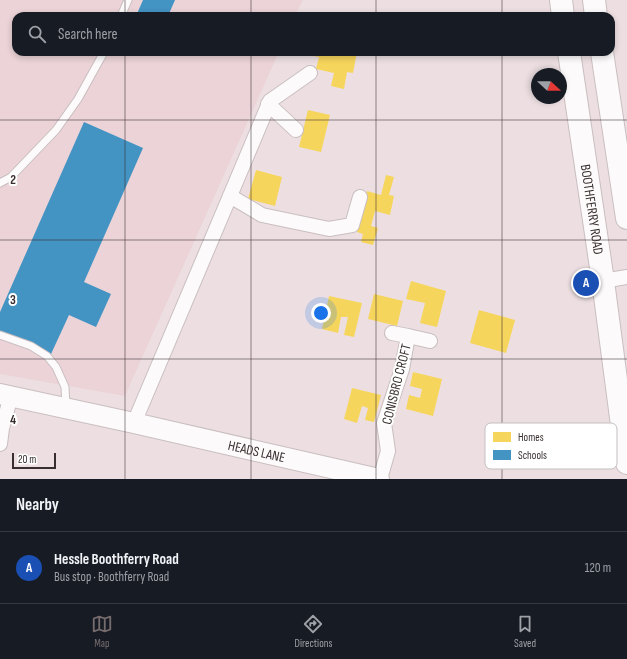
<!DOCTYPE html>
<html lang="en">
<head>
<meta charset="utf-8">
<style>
	:root { --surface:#171b24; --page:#242831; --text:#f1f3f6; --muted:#9ea1a6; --line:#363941; --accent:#776c6d }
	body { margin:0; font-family:"Sofia Sans Condensed",sans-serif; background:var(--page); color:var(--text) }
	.compass { position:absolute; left:531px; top:68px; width:36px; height:36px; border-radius:50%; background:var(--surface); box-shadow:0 2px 6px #0003; rotate:111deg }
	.scale { position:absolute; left:12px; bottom:10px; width:44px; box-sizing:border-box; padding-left:4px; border:2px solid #382e2f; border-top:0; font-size:11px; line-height:14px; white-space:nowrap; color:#382e2f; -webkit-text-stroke:3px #fff; paint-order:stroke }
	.you { position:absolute; left:321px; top:313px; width:14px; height:14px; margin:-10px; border:3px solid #fff; border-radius:50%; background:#1a73e8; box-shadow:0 0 0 6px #1a73e833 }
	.badge { display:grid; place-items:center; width:26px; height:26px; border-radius:50%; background:var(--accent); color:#fff; font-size:13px; font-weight:700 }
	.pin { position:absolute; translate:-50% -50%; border:2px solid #fff; box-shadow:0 1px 4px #0006 }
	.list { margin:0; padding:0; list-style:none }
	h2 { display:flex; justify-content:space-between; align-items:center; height:52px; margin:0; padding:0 16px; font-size:17px }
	h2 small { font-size:13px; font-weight:400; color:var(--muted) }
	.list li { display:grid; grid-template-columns:26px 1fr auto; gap:12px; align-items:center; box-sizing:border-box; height:72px; padding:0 16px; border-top:1px solid var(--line) }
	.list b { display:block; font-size:15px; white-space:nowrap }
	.list p { margin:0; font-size:13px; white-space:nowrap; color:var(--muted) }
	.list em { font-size:13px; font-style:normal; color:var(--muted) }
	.icon { flex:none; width:22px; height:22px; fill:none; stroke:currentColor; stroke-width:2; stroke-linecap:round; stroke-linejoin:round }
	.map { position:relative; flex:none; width:627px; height:479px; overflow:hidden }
	.search { position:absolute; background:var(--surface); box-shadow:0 2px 6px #0003; left:12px; right:12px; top:12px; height:44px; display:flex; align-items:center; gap:10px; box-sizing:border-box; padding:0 14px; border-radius:12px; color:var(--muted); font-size:15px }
	.sheet { height:124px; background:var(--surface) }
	nav { display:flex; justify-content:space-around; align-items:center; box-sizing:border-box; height:56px; border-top:1px solid var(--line); background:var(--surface); font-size:11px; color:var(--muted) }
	nav a { display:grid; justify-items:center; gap:2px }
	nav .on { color:var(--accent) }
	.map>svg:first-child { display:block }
	.built { fill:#ebd3d7 }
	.homes { fill:#f6d55c }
	.schools { fill:#4393c3 }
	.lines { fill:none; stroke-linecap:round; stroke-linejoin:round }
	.lane-casing { stroke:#c9bec0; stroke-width:9 }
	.street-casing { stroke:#c9bec0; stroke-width:16 }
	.secondary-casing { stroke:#c9bec0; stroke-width:22 }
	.primary-casing { stroke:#c9bec0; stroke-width:24 }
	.lane { stroke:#fcfafa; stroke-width:7 }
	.street { stroke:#fcfafa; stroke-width:14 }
	.secondary { stroke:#fcfafa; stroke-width:20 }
	.primary { stroke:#fcfafa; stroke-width:22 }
	.grid { fill:none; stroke:#382e2f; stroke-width:1; stroke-opacity:0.55 }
	.labels { text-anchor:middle; stroke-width:4; stroke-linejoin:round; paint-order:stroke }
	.street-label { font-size:14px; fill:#382e2f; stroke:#fff }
	.key { fill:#fff; stroke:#c3c0c1; stroke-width:1 }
	.key-label { font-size:11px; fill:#382e2f }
	.grid-label { font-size:13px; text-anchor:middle; font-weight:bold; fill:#382e2f; stroke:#fff; stroke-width:4; stroke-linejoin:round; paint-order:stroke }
</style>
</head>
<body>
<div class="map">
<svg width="627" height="479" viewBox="0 0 627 479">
	<rect width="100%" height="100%" fill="#eddfe1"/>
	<path class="built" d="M0 0H303L295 16H16V52H279L125 396 0 374Z"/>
	<g class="homes">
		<path d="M314 52H357L353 73 347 72 344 89 331 86 334 73 316 69 319 57 313 56Z"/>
		<path d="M308 110 330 115 321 152 299 147Z"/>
		<path d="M256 170 282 177 275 206 248 199Z"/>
		<path d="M386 175 394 177 389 195 394 196 390 215 375 211 371 226 378 228 373 245 361 242 363 234 357 232 367 191 381 195Z"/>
		<path d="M411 281 446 291 437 327 420 323 425 303 406 299Z"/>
		<path d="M374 294 403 301 397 326 368 319Z"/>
		<path d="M329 296 362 303 354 337 344 335 348 317H341L338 333 322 329Z"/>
		<path d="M479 310 515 320 506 353 470 343Z"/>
		<path d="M413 372 442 379 433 416 406 409 409 395 420 398 422 389 410 386Z"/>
		<path d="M352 388 381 395 374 422 365 420 368 408 362 406 357 423 344 419Z"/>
	</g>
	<g class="schools">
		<path d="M143 0H175L168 16H136Z"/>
		<path d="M84 122 143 148 84 282 111 294 96 327 69 315 51 354 0 331V312Z"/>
	</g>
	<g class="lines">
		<defs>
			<g id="lane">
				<path d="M121 16 128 0"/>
				<path d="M0 183 11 177 56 130 78 99 104 52"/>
				<path d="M0 335 31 346 47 356 56 367 65 387 66 407"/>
			</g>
			<g id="street">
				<path d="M268 104 296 130"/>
				<path d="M230 196 270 101 310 73"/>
				<path d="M603 281 627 277"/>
				<path d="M392 333 408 336"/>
				<path d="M134 423 230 196 262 215 329 229 352 225 360 197"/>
				<path d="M0 444 2 428 11 396"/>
				<path d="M380 479 388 451 384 423 402 369 408 336 430 341"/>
			</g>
			<g id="secondary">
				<path id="s1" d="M0 394 134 423 379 479"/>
			</g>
			<g id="primary">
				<path d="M561 0 563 16"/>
				<path d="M594 0 596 16"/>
				<path id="s2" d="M569 52 603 281 627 463"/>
				<path d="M602 52 627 218"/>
			</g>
		</defs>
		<use href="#lane" class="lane-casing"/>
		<use href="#street" class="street-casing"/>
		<use href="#secondary" class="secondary-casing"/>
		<use href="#primary" class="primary-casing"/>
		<use href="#lane" class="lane"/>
		<use href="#street" class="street"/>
		<use href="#secondary" class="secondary"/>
		<use href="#primary" class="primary"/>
	</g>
	<path class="grid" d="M125 0V16M251 0V16M376 0V16M502 0V16M125 52V479M251 52V479M376 52V479M502 52V479M0 120H627M0 240H627M0 359H627"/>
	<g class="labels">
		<g class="street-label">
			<text dy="5" stroke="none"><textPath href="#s2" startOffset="159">BOOTHFERRY ROAD</textPath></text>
			<text transform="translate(396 384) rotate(-76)" y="5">CONISBRO CROFT</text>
			<text dy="5" stroke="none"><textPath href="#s1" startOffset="263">HEADS LANE</textPath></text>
		</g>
	</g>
	<rect x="485" y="423" width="132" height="46" rx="6" class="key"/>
	<rect x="493" y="432" width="18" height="10" fill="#f6d55c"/>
	<rect x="493" y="450" width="18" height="10" fill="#4393c3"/>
	<g class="key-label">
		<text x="518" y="441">Homes</text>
		<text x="518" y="459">Schools</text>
	</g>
	<g class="grid-label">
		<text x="13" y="184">2</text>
		<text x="13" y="304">3</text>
		<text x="13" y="424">4</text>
	</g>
</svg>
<svg class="compass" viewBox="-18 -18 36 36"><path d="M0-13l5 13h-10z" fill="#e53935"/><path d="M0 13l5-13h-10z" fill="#9ea1a6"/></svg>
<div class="scale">20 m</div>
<div class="you"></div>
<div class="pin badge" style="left:586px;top:283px;background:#1a4fb4">A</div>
<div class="search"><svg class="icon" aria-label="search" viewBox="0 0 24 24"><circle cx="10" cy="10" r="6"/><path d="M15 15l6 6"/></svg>Search here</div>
</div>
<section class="sheet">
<h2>Nearby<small></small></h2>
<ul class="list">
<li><span class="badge" style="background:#1a4fb4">A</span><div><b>Hessle Boothferry Road</b><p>Bus stop · Boothferry Road</p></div><em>120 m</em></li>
</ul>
</section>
<nav>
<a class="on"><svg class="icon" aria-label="map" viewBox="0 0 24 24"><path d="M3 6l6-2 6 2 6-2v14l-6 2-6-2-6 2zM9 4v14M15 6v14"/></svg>Map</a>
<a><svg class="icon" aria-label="directions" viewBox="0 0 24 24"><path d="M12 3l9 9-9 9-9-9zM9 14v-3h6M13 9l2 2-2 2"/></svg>Directions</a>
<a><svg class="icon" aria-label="saved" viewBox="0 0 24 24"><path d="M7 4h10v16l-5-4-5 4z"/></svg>Saved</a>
</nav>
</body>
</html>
